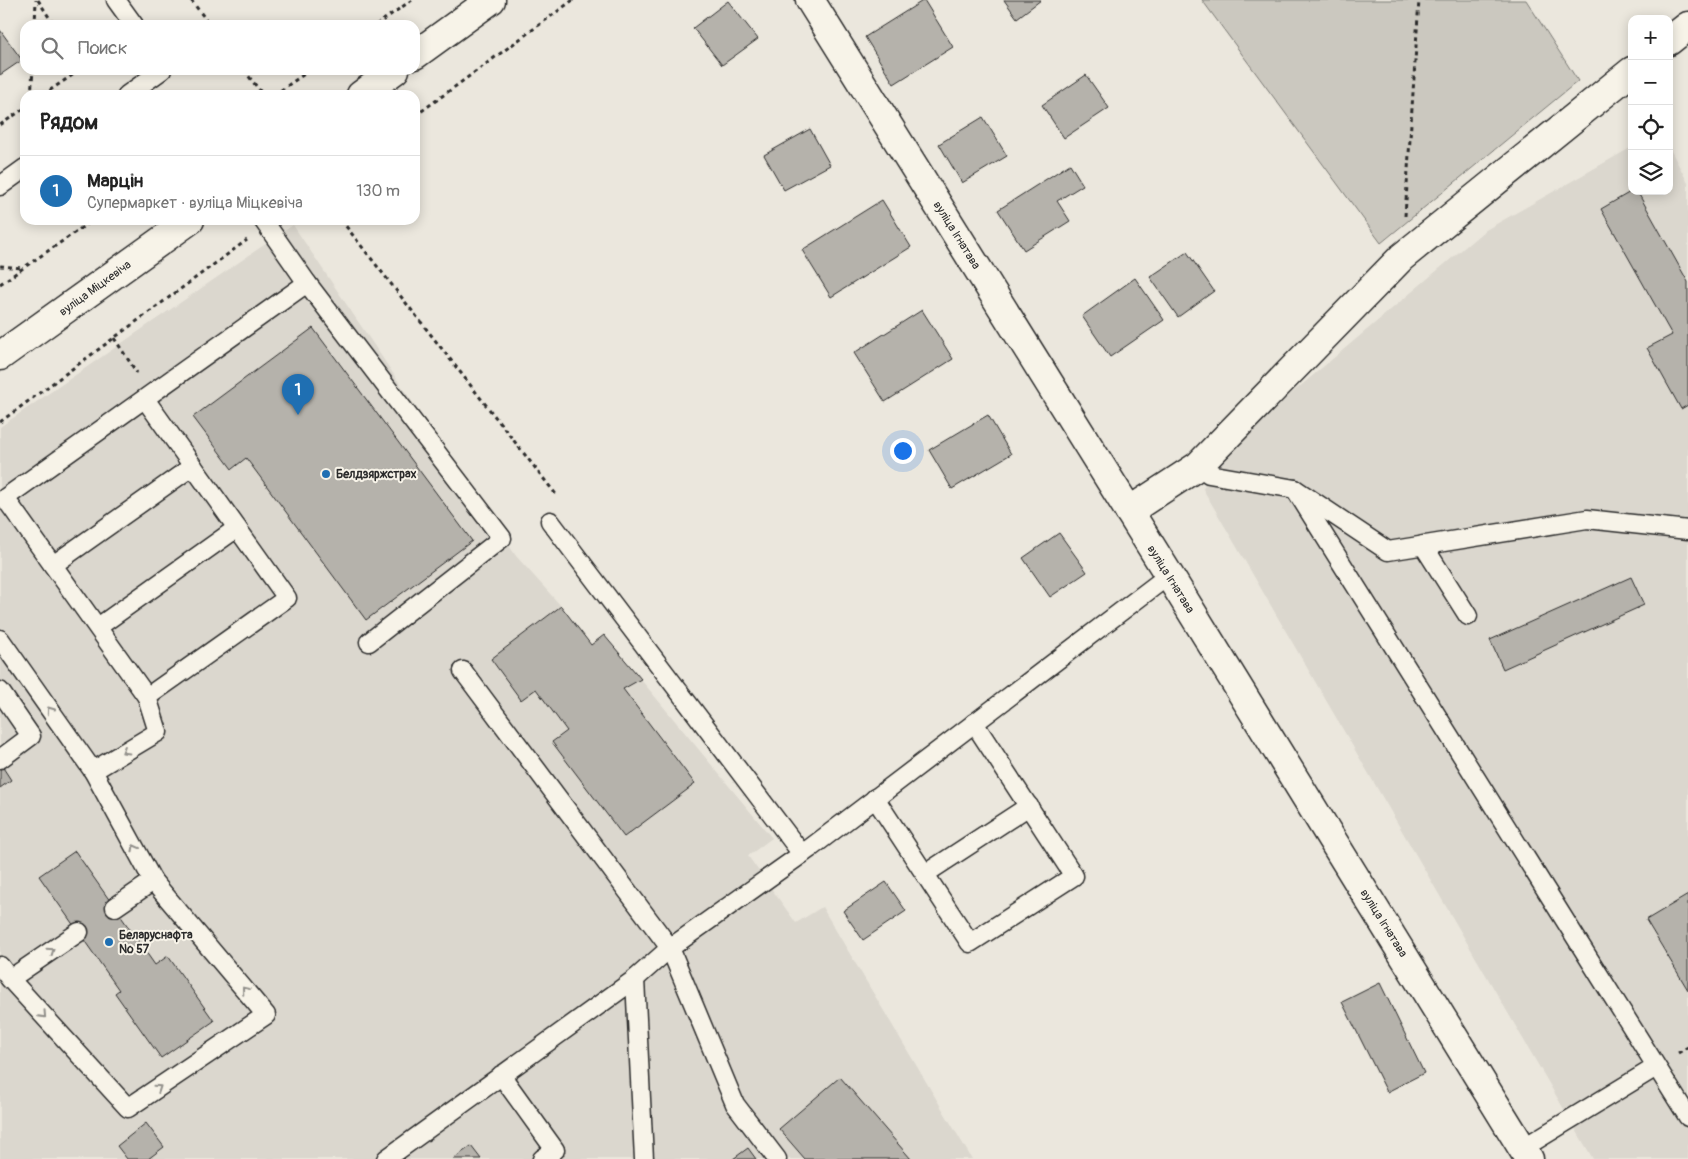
<!DOCTYPE html>
<html lang="ru">
<head>
<meta charset="utf-8">
<style>
	:root { --surface:#fff; --page:#f6f6f6; --text:#222; --muted:#767676; --line:#e0e0e0; --accent:#1f6fb2 }
	body { margin:0; font-family:Pangolin,sans-serif; background:var(--page); color:var(--text) }
	.controls { position:absolute; right:15px; top:15px; display:grid; overflow:hidden; border-radius:10px; box-shadow:0 2px 12px #0003 }
	.controls button { width:45px; height:45px; display:grid; place-items:center; padding:0; border:0; border-bottom:1px solid var(--line); background:var(--surface); color:var(--text); font:25px sans-serif }
	.you { position:absolute; left:902px; top:450px; width:18px; height:18px; margin:-12px; border:4px solid #fff; border-radius:50%; background:#1a73e8; box-shadow:0 0 0 8px #1a73e833 }
	.badge { display:grid; place-items:center; width:32px; height:32px; border-radius:50%; background:var(--accent); color:#fff; font-size:16px; font-weight:700 }
	.pin { position:absolute; translate:-50% -41px; filter:drop-shadow(0 1px 2px #0008) }
	.pin::after { content:''; position:absolute; top:26px; width:18px; height:15px; background:inherit; clip-path:polygon(0 0,100% 0,50% 100%) }
	.list { margin:0; padding:0; list-style:none }
	h2 { display:flex; justify-content:space-between; align-items:center; height:65px; margin:0; padding:0 20px; font-size:21px }
	h2 small { font-size:16px; font-weight:400; color:var(--muted) }
	.list li { display:grid; grid-template-columns:32px 1fr auto; gap:15px; align-items:center; box-sizing:border-box; height:70px; padding:0 20px; border-top:1px solid var(--line) }
	.list b { display:block; font-size:19px; white-space:nowrap }
	.list p { margin:0; font-size:16px; white-space:nowrap; color:var(--muted) }
	.list em { font-size:16px; font-style:normal; color:var(--muted) }
	.icon { flex:none; width:28px; height:28px; fill:none; stroke:currentColor; stroke-width:2; stroke-linecap:round; stroke-linejoin:round }
	.map { position:relative; flex:none; width:1688px; height:1159px; overflow:hidden }
	.search { position:absolute; background:var(--surface); box-shadow:0 2px 12px #0003; left:20px; top:20px; width:400px; height:55px; display:flex; align-items:center; gap:12px; box-sizing:border-box; padding:0 18px; border-radius:15px; color:var(--muted); font-size:19px }
	.panel { position:absolute; background:var(--surface); box-shadow:0 2px 12px #0003; left:20px; top:90px; width:400px; height:135px; border-radius:15px }
	.map>svg:first-child { display:block }
	.built { fill:#dbd7ce }
	.green { fill:#cbc8bf; stroke:#7b7a75 }
	.building { fill:#b5b2ab; stroke:#2b2b2b }
	.lines { fill:none; stroke-linecap:round; stroke-linejoin:round }
	.service-casing { stroke:#2b2b2b; stroke-width:21 }
	.minor-casing { stroke:#2b2b2b; stroke-width:31 }
	.tertiary-casing { stroke:#2b2b2b; stroke-width:31 }
	.secondary-casing { stroke:#2b2b2b; stroke-width:31 }
	.path { stroke:#2b2b2b; stroke-width:3; stroke-dasharray:4 4; stroke-linecap:butt }
	.service { stroke:#f7f3e8; stroke-width:18 }
	.minor { stroke:#f7f3e8; stroke-width:28 }
	.tertiary { stroke:#f7f3e8; stroke-width:28 }
	.secondary { stroke:#f7f3e8; stroke-width:28 }
	.oneway { stroke:#918f8a }
	.poi-dot { fill:#1f6fb2; stroke:#f7f3e8; stroke-width:2 }
	.labels { text-anchor:middle; stroke-width:4; stroke-linejoin:round; paint-order:stroke }
	.street-label { font-size:12px; fill:#2b2b2b; stroke:#f7f3e8 }
	.poi-label { font-size:12px; font-weight:bold; fill:#2b2b2b; stroke:#f7f3e8; text-anchor:start }
</style>
</head>
<body>
<div class="map">
<svg width="1688" height="1159" viewBox="0 0 1688 1159">
	<rect width="100%" height="100%" fill="#ebe7dd"/>
	<filter id="ink" filterUnits="userSpaceOnUse"><feTurbulence type="fractalNoise" baseFrequency=".02" numOctaves="2"/><feDisplacementMap in="SourceGraphic" scale="10" xChannelSelector="R" yChannelSelector="G"/><feConvolveMatrix kernelMatrix="1 2 1 2 8 2 1 2 1" color-interpolation-filters="sRGB"/></filter>
	<g filter="url(#ink)">
		<g class="built">
			<path d="M1632 147V191H1669V147L1688 183V1159H1593L1203 489 1215 458 1484 231Z"/>
			<path d="M293 225 516 556 561 606 590 645 604 635 772 838 748 856 796 923 822 907 972 1159H0V427Z"/>
		</g>
		<path class="green" d="M1202 0H1526L1578 81 1381 243Z"/>
		<g class="building">
			<path d="M924 0 953 47 894 84 865 37Z"/>
			<path d="M1004 0H1041L1017 18Z"/>
			<path d="M728 1 758 39 722 65 693 28Z"/>
			<path d="M0 30 22 60 0 75Z"/>
			<path d="M1086 75 1109 108 1064 138 1042 105Z"/>
			<path d="M983 117 1007 156 962 183 939 144Z"/>
			<path d="M810 129 830 165 784 190 764 155Z"/>
			<path d="M1070 164 1083 185 1057 201 1070 221 1024 250 998 210Z"/>
			<path d="M1632 191H1637L1688 282V405L1681 409 1647 348 1672 335 1601 209Z"/>
			<path d="M882 200 911 247 831 297 802 250Z"/>
			<path d="M1187 252 1214 291 1178 317 1150 277Z"/>
			<path d="M1135 278 1164 320 1110 357 1082 316Z"/>
			<path d="M922 310 953 359 885 402 854 353Z"/>
			<path d="M313 328 472 541 366 620 246 458 232 469 193 417Z"/>
			<path d="M988 415 1011 454 952 489 929 450Z"/>
			<path d="M1059 533 1087 572 1050 597 1023 558Z"/>
			<path d="M1631 577 1644 605 1503 669 1490 640Z"/>
			<path d="M561 606 591 645 604 635 641 679 623 689 695 784 624 837 552 742 567 731 536 689 521 700 491 659Z"/>
			<path d="M0 763 11 780 0 788Z"/>
			<path d="M75 851 155 965 168 956 214 1021 161 1058 115 993 119 990 39 876Z"/>
			<path d="M886 882 906 911 863 940 843 911Z"/>
			<path d="M1688 895V990L1646 920Z"/>
			<path d="M1380 983 1424 1073 1387 1092 1342 1002Z"/>
			<path d="M840 1077 911 1159H805L779 1129Z"/>
			<path d="M146 1123 164 1147 148 1159H127L117 1146Z"/>
			<path d="M471 1146 481 1159H453Z"/>
			<path d="M748 1148 756 1159H733Z"/>
		</g>
		<g class="lines">
			<defs>
				<g id="service">
					<path d="M116 0 134 25"/>
					<path d="M127 95 162 70"/>
					<path d="M0 186 25 168"/>
					<path d="M307 283 502 538 369 642"/>
					<path d="M145 399 287 598 147 697"/>
					<path d="M1198 466 1209 474 1295 489 1388 551 1587 519 1688 530"/>
					<path d="M1295 489 1688 1117"/>
					<path d="M550 521 802 854"/>
					<path d="M1423 545 1468 616"/>
					<path d="M53 565 193 466"/>
					<path d="M98 627 237 528"/>
					<path d="M0 639 93 771 153 881 115 907"/>
					<path d="M463 671 670 948 735 1104 777 1159"/>
					<path d="M0 691 31 736 0 759"/>
					<path d="M93 771 158 732 147 697 5 498 307 283 263 220"/>
					<path d="M875 798 970 943 1074 876 974 723"/>
					<path d="M925 874 1029 806"/>
					<path d="M0 966 10 979 79 932"/>
					<path d="M10 979 128 1108 266 1015 153 881"/>
					<path d="M635 979 644 1159"/>
					<path d="M501 1075 555 1150 542 1159"/>
					<path d="M1523 1148 1656 1067"/>
					<path d="M386 1159 635 979 670 948 809 849 1169 575"/>
				</g>
				<g id="minor">
					<path d="M1669 41 1688 26"/>
					<path d="M1129 511 1198 466 1402 257 1632 71"/>
				</g>
				<path id="tertiary" d="M810 0 1169 575 1529 1159"/>
				<g id="secondary">
					<path d="M415 55 491 0"/>
					<path d="M361 95 395 70"/>
					<path d="M0 356 190 220"/>
				</g>
			</defs>
			<use href="#service" class="service-casing"/>
			<use href="#minor" class="minor-casing"/>
			<use href="#tertiary" class="tertiary-casing"/>
			<use href="#secondary" class="secondary-casing"/>
			<g class="path">
				<path d="M38 0 54 25"/>
				<path d="M191 0 210 25"/>
				<path d="M35 25 36 0"/>
				<path d="M376 25 412 0"/>
				<path d="M244 70 263 95"/>
				<path d="M31 95 33 70"/>
				<path d="M43 95 80 70"/>
				<path d="M274 95 310 70"/>
				<path d="M415 116 573 0"/>
				<path d="M0 125 25 108"/>
				<path d="M1405 216 1419 0"/>
				<path d="M341 220 558 497"/>
				<path d="M0 266 23 268"/>
				<path d="M0 284 93 220"/>
				<path d="M114 338 137 373"/>
				<path d="M0 422 247 240"/>
				<path d="M1678 1053 1688 1047"/>
			</g>
			<use href="#service" class="service"/>
			<use href="#minor" class="minor"/>
			<use href="#tertiary" class="tertiary"/>
			<use href="#secondary" class="secondary"/>
		</g>
		<defs><path id="oneway-chevron" d="M-2-3.5L2.5 0L-2 3.5" fill="none" stroke-width="1.6" stroke-linecap="round" stroke-linejoin="round" transform="scale(1.25)"/></defs>
		<g class="oneway">
			<use href="#oneway-chevron" transform="translate(50 710) rotate(-125)"/>
			<use href="#oneway-chevron" transform="translate(125 751) rotate(149)"/>
			<use href="#oneway-chevron" transform="translate(135 848) rotate(-119)"/>
			<use href="#oneway-chevron" transform="translate(51 951) rotate(-34)"/>
			<use href="#oneway-chevron" transform="translate(245 990) rotate(-130)"/>
			<use href="#oneway-chevron" transform="translate(43 1015) rotate(47)"/>
			<use href="#oneway-chevron" transform="translate(158 1088) rotate(-34)"/>
		</g>
	</g>
	<g class="poi-dot">
		<circle cx="326" cy="474" r="5"/>
		<circle cx="109" cy="942" r="5"/>
	</g>
	<g class="labels">
		<g class="street-label">
			<text transform="translate(957 235) rotate(58)" y="4">вуліца Ігнатава</text>
			<text transform="translate(95 288) rotate(-36)" y="4">вуліца Міцкевіча</text>
			<text transform="translate(1171 579) rotate(58)" y="4">вуліца Ігнатава</text>
			<text transform="translate(1384 923) rotate(58)" y="4">вуліца Ігнатава</text>
		</g>
		<g class="poi-label">
			<text x="336" y="478">Белдзяржстрах</text>
			<text x="119" y="939">Беларуснафта<tspan x="119" dy="14">№ 57</tspan></text>
		</g>
	</g>
</svg>
<div class="controls">
<button>+</button>
<button>−</button>
<button><svg class="icon" aria-label="locate" viewBox="0 0 24 24"><circle cx="12" cy="12" r="6"/><path d="M12 2v4M12 18v4M2 12h4M18 12h4"/></svg></button>
<button><svg class="icon" aria-label="layers" viewBox="0 0 24 24"><path d="M12 4l9 5-9 5-9-5zM3 14l9 5 9-5"/></svg></button>
</div>
<div class="you"></div>
<div class="pin badge" style="left:298px;top:415px">1</div>
<div class="search"><svg class="icon" aria-label="search" viewBox="0 0 24 24"><circle cx="10" cy="10" r="6"/><path d="M15 15l6 6"/></svg>Поиск</div>
<section class="panel">
<h2>Рядом<small></small></h2>
<ul class="list">
<li><span class="badge">1</span><div><b>Марцін</b><p>Супермаркет · вуліца Міцкевіча</p></div><em>130 m</em></li>
</ul>
</section>
</div>
</body>
</html>
